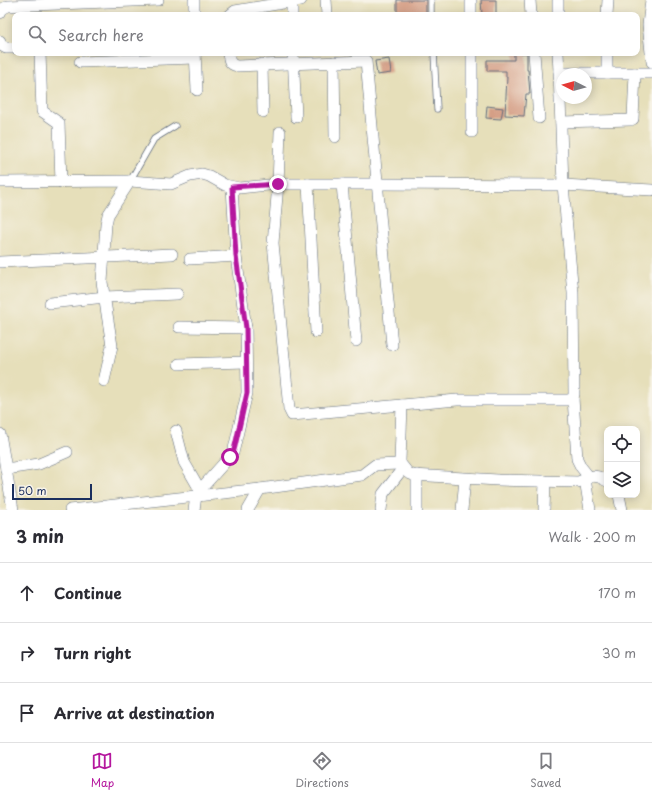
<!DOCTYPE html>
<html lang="en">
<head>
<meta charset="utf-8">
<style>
	:root { --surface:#fff; --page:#f2f2f3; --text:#2b2b33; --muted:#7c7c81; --line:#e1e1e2; --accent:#b5179e }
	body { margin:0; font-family:"Playpen Sans",sans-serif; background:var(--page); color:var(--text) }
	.controls { position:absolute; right:12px; bottom:12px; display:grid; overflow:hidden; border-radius:8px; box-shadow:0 2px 10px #0003 }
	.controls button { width:36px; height:36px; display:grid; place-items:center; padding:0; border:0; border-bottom:1px solid var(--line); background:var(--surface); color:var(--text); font:20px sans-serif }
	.compass { position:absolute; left:556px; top:68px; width:36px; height:36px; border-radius:50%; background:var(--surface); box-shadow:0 2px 10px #0003; rotate:276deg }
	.scale { position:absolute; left:12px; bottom:10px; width:80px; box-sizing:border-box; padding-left:4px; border:2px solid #1b2f5e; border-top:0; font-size:11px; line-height:14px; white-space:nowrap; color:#1b2f5e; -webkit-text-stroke:3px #f7f3e8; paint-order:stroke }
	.stop { position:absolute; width:12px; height:12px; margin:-9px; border:3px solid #b5179e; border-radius:50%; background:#fff }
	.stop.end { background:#b5179e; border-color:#fff; box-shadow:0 1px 4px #0008 }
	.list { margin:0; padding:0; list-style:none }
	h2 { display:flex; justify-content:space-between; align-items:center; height:52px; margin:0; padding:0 16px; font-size:17px }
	h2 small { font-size:13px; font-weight:400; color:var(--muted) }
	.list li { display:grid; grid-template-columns:26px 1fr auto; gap:12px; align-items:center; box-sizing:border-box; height:60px; padding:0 16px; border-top:1px solid var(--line) }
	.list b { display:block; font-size:15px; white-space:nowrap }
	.list em { font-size:13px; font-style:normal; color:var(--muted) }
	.icon { flex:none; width:22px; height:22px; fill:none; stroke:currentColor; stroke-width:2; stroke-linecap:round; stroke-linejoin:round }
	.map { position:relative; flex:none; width:652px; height:510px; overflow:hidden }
	.search { position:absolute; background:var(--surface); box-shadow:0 2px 10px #0003; left:12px; right:12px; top:12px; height:44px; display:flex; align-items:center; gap:10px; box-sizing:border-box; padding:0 14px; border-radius:8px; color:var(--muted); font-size:15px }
	.sheet { height:232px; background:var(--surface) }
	nav { display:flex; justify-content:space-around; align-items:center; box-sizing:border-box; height:56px; border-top:1px solid var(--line); background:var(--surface); font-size:11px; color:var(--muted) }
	nav a { display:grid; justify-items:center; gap:2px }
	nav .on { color:var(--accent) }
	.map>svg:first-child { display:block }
	.building { fill:#d59f86 }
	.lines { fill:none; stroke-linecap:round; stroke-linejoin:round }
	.service-casing { stroke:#626d7e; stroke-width:7 }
	.minor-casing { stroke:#626d7e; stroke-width:12 }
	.service { stroke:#fff; stroke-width:5.5 }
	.minor { stroke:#fff; stroke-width:11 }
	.route { stroke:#b5179e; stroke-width:5 }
</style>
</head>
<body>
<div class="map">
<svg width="652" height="510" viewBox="0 0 652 510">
	<rect width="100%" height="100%" fill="#f7f3e8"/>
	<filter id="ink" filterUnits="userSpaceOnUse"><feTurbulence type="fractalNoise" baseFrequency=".025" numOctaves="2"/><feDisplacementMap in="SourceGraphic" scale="8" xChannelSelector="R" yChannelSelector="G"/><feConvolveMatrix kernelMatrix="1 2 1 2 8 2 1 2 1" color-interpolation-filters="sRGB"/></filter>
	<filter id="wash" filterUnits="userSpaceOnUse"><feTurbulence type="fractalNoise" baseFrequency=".012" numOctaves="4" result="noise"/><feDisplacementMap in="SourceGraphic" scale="16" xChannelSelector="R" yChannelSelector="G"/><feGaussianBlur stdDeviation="0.9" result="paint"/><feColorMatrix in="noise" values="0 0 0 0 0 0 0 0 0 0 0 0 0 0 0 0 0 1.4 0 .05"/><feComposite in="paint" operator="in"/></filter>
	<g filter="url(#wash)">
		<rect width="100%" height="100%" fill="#e6dfba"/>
		<g id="blocks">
			<g class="building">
				<rect x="397" y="0" width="29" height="15"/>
				<path d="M481 0H496V15H482Z"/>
				<path d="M514 53H527V70H528L530 94H526L524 116 505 115 507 77H506V71H487V60H514Z"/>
				<path d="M389 59 391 73 377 75 375 61Z"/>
				<path d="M487 106 503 108 501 119 486 118Z"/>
			</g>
		</g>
	</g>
	<g filter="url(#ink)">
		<use href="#blocks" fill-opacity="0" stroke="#626d7e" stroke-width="1"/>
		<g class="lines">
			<defs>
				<g id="service">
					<path d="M431 0V15"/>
					<path d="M434 53 437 109"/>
					<path d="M130 181 154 139 175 126"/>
				</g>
				<g id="minor">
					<path d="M194 0V15"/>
					<path d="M326 0 327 15"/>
					<path d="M471 0V15"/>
					<path d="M530 0 531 15"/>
					<path d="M558 0V15"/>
					<path d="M651 0 648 25 652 62"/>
					<path d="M292 2V15"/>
					<path d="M0 13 2 9 8 6 158 0"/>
					<path d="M230 15 235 11 301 0"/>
					<path d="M607 15 608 0"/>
					<path d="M0 41 1 45 6 48H15"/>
					<path d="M40 53 42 111 59 123 61 182"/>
					<path d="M195 53 197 90"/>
					<path d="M228 53C229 60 229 64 237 66L366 61 392 345"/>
					<path d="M293 53 296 117"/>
					<path d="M472 53V132"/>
					<path d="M534 53 539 118"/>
					<path d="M558 53 559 71 563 73H652"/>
					<path d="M607 53V73"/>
					<path d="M80 62 195 58"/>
					<path d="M334 62 335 137"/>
					<path d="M262 64 263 112"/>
					<path d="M561 122 631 120 633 119 635 73"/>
					<path d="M280 132 278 184 273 243 289 409 292 415 457 400H568L573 398 574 394 573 293 563 185 559 71"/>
					<path d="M0 182 130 181 171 184 190 176 202 174 209 176 225 185 239 188 278 184H377L563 185 652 190"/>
					<path d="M308 184 316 332"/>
					<path d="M342 184 356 341"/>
					<path d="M190 259 236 256"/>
					<path d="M0 262 172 254"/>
					<path d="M50 303 105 297 177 294"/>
					<path d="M179 327 246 328"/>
					<path d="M179 364 246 362"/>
					<path d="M104 381 112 346 102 282 106 224 108 215 130 181"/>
					<path d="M573 398 577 459 581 467 589 477"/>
					<path d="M176 431 184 462 203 495"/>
					<path d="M0 434 13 510"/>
					<path d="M400 463 408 473 413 475 498 480 578 482 593 476 599 477 607 481"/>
					<path d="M6 469 39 464 67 452"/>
					<path d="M585 479 590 510"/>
					<path d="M200 490 233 453 247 393 246 328 236 256 232 187"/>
					<path d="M619 495 622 510"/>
					<path d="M70 510 260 489 362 475 375 465 399 464 400 461 402 405"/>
					<path d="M194 510 196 496"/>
					<path d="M248 510 260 489"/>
					<path d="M381 510 383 494 403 468"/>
					<path d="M417 510V475"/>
					<path d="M462 510 465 479"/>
					<path d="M544 510 545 481"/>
				</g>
			</defs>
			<use href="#service" class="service-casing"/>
			<use href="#minor" class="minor-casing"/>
			<use href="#service" class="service"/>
			<use href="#minor" class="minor"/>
		</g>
	</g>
	<g class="lines" filter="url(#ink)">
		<path class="route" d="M230 457 233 453 235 446 247 393 246 328 236 256 232 187 278 184"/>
	</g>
</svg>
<div class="controls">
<button><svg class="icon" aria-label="locate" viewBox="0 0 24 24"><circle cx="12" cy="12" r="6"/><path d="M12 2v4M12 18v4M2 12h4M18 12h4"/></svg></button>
<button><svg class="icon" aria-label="layers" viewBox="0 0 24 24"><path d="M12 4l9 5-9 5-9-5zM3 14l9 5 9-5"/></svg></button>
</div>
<svg class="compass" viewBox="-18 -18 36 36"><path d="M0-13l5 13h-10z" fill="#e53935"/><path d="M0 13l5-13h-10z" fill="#7c7c81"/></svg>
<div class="scale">50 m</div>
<div class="stop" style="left:230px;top:457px"></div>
<div class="stop end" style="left:278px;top:184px"></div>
<div class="search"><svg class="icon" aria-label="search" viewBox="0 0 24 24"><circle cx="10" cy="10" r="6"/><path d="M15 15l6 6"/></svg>Search here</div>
</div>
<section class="sheet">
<h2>3 min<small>Walk · 200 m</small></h2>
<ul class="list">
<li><svg class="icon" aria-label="ahead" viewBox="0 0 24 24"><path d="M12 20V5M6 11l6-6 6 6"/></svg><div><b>Continue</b></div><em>170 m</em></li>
<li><svg class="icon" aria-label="right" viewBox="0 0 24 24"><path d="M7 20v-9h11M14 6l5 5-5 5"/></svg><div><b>Turn right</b></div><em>30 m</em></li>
<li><svg class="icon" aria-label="arrive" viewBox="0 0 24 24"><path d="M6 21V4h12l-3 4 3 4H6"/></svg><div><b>Arrive at destination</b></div></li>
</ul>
</section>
<nav>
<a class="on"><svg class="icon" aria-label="map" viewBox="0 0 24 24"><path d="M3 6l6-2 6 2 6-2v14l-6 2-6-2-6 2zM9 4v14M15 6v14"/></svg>Map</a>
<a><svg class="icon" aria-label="directions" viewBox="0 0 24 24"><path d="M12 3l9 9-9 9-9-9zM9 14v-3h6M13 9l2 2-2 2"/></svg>Directions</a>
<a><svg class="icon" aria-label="saved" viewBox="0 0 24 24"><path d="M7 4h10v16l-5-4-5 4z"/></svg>Saved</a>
</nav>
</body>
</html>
